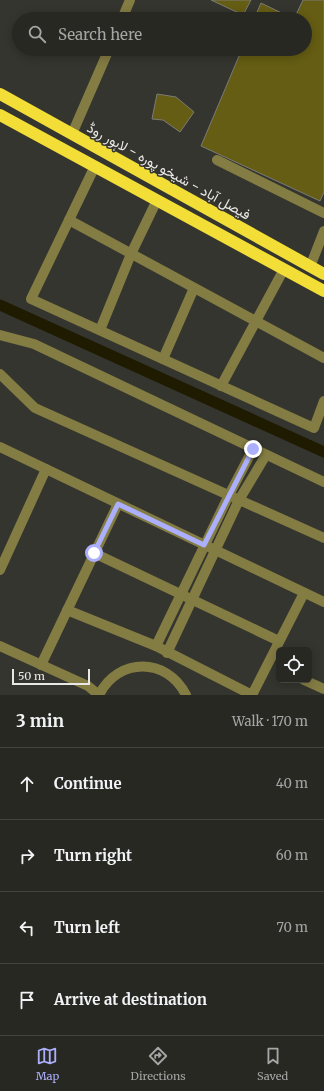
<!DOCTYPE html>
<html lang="en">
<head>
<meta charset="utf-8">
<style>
	:root { --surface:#282823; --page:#30302b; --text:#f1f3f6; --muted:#a5a6a6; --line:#444441; --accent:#acaffb }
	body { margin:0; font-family:Merriweather,Vazirmatn,serif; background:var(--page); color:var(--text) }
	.controls { position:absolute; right:12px; bottom:12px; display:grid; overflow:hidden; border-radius:6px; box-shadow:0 2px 10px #0003 }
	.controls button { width:36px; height:36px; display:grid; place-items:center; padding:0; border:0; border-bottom:1px solid var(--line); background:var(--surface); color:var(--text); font:20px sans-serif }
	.scale { position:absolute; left:12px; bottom:10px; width:78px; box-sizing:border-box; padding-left:4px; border:2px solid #e9e8e5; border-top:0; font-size:11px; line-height:14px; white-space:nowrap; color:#e9e8e5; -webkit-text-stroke:3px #35352f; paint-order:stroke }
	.stop { position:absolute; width:12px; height:12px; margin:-9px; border:3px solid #acaffb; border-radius:50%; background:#fff }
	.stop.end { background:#acaffb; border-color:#fff; box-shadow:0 1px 4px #0008 }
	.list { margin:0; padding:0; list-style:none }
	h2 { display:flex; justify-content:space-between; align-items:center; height:52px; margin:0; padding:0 16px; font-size:17px }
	h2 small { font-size:13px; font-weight:400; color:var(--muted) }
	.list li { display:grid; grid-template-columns:26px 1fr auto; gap:12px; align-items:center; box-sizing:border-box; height:72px; padding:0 16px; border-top:1px solid var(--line) }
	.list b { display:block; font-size:15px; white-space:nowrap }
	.list em { font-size:13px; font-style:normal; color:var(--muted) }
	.icon { flex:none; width:22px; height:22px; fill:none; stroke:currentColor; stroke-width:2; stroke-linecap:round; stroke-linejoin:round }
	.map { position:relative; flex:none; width:324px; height:695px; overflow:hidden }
	.search { position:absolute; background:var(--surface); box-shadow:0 2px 10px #0003; left:12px; right:12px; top:12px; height:44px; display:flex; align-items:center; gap:10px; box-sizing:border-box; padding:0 14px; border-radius:22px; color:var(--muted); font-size:15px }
	.sheet { height:340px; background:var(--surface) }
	nav { display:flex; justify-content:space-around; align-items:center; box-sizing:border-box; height:56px; border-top:1px solid var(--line); background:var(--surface); font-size:11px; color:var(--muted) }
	nav a { display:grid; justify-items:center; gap:2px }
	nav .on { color:var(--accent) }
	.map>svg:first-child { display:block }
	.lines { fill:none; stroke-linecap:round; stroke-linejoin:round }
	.canal { stroke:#1f1b01; stroke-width:11 }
	.building { fill:#655d13; stroke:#7c7b75 }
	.minor { stroke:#837c43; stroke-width:10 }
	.highway { stroke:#f2de37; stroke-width:12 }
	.route { stroke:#acaffb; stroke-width:5 }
	.labels { text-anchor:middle; stroke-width:3; stroke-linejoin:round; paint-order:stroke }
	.street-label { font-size:14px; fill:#e9e8e5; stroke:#35352f }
</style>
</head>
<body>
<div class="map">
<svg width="324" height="695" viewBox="0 0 324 695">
	<rect width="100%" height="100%" fill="#35352f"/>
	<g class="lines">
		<path class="canal" d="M0 305 324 452"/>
	</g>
	<g class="building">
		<path d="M211 0H251L243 15Z"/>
		<path d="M303 0H324V192L320 201 201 146 242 49H305V19H254L261 3 294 19Z"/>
		<path d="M157 94 176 97 194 112 180 132 163 120 152 119Z"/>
	</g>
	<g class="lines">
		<g class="minor">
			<path d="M122 19 130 0"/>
			<path d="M72 134 109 49"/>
			<path d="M217 160 324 213"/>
			<path d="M95 166 31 299 314 428 324 401"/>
			<path d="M69 220 324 358"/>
			<path d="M310 267 324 231"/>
			<path d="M100 330 131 254 157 200"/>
			<path d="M0 335 34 344 324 482"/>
			<path d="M163 359 194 288"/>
			<path d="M0 374 35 408 324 538"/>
			<path d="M221 386 284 269"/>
			<path d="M0 447 324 602"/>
			<path d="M94 553 279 641"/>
			<path d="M0 570 46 469"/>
			<path d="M67 610 156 646 252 695 304 593"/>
			<path d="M0 646 88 686 99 695"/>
			<path d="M156 646 229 495 253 449"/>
			<path d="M167 653 239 500 266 455"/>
			<path d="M41 665 118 504"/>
			<path d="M304 680 324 689"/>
			<path d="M99 695C118 657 167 657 186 695"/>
		</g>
		<g class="highway">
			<path d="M0 94 324 274"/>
			<path d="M0 115 324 291"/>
		</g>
	</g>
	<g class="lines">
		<path class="route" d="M94 553 118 504 204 545 253 449"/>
	</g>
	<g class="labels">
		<g class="street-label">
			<text transform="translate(169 171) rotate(29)" y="5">فیصل آباد - شیخو پورہ - لاہور روڈ</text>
		</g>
	</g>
</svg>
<div class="controls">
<button><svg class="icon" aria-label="locate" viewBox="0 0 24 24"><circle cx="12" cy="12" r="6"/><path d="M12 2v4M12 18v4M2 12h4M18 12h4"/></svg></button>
</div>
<div class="scale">50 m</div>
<div class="stop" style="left:94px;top:553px"></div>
<div class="stop end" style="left:253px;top:449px"></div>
<div class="search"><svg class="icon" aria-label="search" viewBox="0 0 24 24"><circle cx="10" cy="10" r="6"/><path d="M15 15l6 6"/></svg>Search here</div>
</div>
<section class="sheet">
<h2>3 min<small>Walk · 170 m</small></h2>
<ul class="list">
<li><svg class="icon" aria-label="ahead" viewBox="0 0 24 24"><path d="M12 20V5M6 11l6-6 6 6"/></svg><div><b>Continue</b></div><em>40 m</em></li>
<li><svg class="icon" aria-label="right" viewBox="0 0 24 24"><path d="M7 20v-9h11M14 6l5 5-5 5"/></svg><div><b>Turn right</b></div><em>60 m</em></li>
<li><svg class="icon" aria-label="left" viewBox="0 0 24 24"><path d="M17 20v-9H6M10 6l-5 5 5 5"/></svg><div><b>Turn left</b></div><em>70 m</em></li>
<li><svg class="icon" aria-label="arrive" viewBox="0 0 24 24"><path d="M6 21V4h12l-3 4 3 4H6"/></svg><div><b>Arrive at destination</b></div></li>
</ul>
</section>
<nav>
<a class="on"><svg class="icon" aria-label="map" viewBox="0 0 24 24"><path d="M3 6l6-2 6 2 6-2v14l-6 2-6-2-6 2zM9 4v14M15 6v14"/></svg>Map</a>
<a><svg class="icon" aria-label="directions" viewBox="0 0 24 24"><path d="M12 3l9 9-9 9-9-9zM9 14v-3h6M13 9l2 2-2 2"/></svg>Directions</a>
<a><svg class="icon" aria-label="saved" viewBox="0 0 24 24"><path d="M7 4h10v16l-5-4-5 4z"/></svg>Saved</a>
</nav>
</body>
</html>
